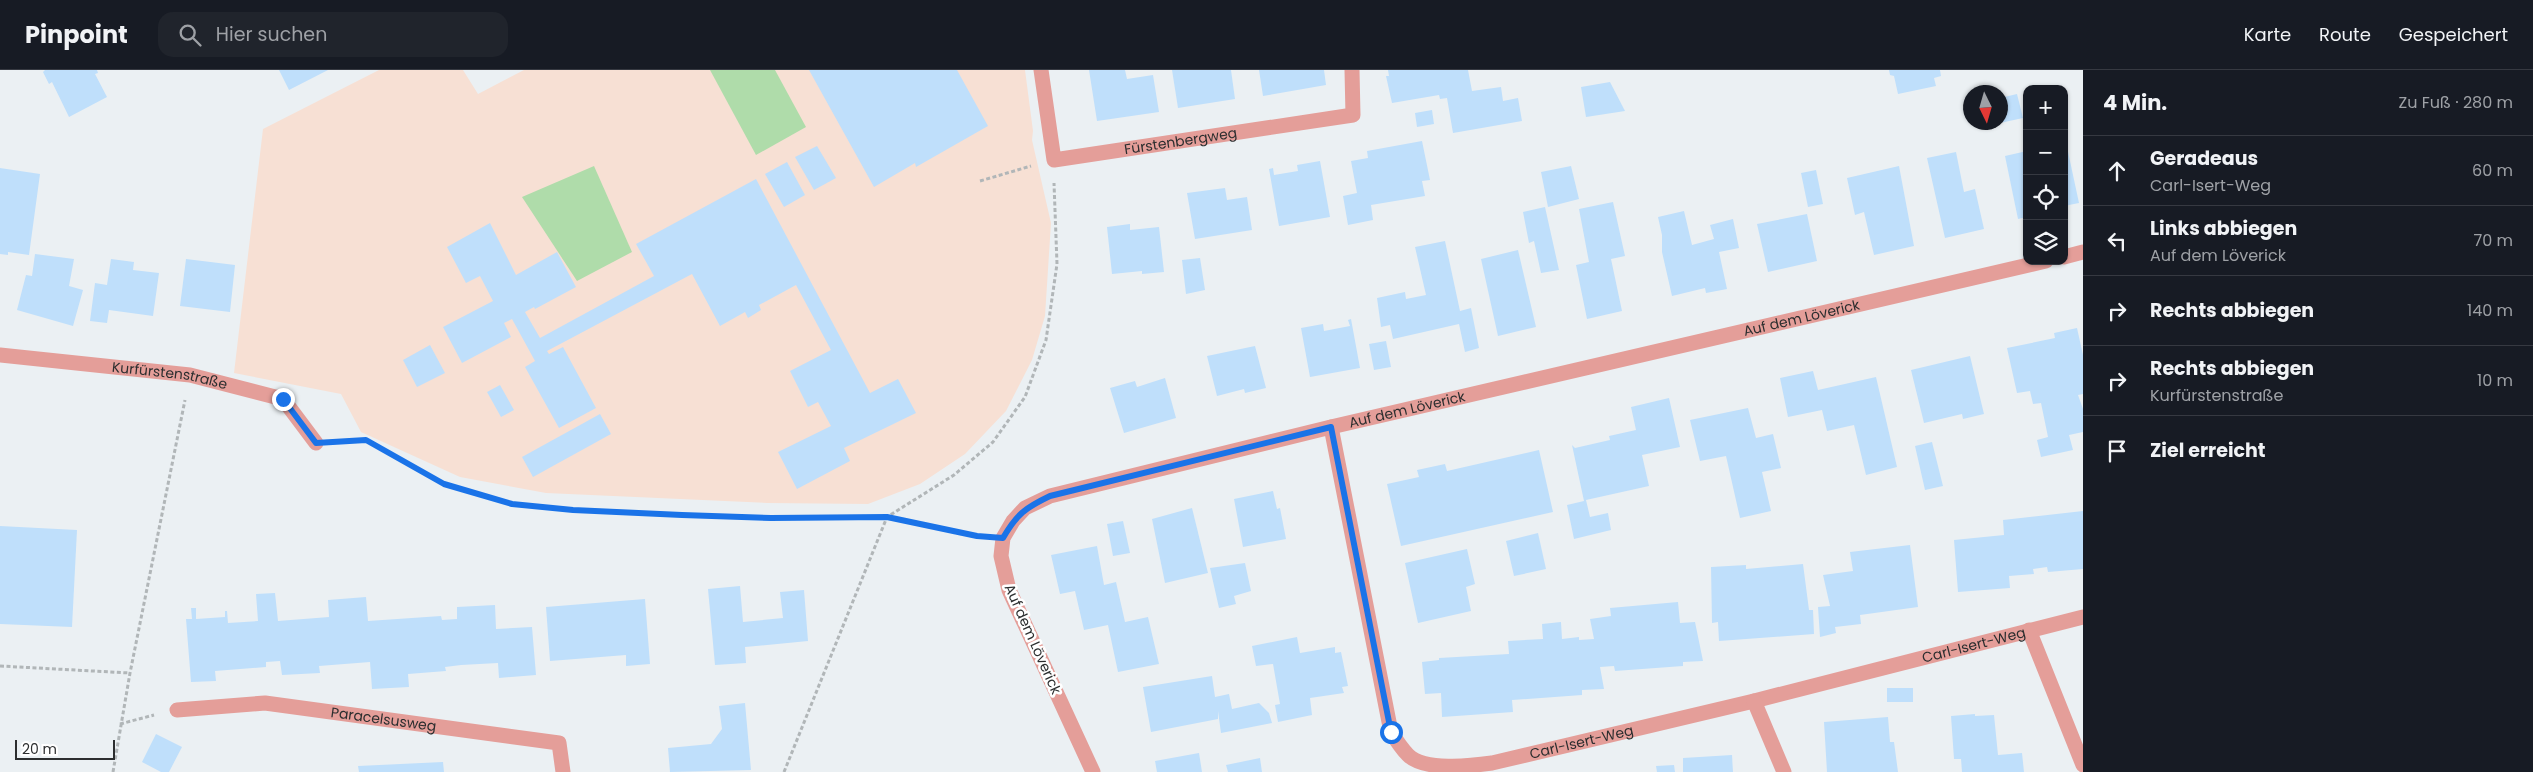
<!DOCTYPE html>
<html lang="de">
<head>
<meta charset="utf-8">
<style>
	:root { --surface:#171b24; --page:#20242c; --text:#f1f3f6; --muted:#9ea1a6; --line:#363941 }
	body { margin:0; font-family:Poppins,sans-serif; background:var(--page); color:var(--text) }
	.controls { position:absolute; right:15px; top:15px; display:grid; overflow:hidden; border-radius:10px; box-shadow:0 1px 4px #0004 }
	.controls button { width:45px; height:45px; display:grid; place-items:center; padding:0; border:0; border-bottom:1px solid var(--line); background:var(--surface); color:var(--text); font:25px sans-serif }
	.compass { position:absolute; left:1963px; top:15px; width:45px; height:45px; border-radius:50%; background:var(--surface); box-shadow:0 1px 4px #0004; rotate:175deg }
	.scale { position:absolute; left:15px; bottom:12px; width:100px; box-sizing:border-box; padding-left:5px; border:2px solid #2c2e2f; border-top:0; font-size:14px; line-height:18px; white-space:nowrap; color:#2c2e2f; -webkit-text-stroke:4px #fff; paint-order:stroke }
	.stop { position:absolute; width:15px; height:15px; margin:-11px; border:4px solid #1a73e8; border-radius:50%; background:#fff }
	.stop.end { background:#1a73e8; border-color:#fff; box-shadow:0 1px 5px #0008 }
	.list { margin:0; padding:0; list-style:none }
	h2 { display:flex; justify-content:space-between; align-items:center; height:65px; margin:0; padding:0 20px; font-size:21px }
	h2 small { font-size:16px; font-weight:400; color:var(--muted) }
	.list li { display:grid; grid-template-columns:32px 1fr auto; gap:15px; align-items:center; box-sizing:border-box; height:70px; padding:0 20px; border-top:1px solid var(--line) }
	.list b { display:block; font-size:19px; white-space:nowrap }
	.list p { margin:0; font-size:16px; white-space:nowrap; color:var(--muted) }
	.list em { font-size:16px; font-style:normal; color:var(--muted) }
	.icon { flex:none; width:28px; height:28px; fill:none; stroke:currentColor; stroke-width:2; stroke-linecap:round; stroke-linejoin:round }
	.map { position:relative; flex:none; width:2083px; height:702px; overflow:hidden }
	header { display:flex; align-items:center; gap:30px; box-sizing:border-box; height:70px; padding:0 25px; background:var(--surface); border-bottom:1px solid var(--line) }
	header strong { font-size:24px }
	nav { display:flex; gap:28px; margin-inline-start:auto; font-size:18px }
	.search { width:350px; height:45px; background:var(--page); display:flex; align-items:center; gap:12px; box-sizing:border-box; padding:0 18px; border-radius:15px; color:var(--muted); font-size:19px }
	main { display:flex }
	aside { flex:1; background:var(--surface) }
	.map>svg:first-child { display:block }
	.education { fill:#f7e0d4 }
	.green { fill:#afdcaa }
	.building { fill:#bfdffb }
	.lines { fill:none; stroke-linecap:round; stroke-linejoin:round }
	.path { stroke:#b1b6b8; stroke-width:3; stroke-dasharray:4 2.5; stroke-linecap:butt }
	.street { stroke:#e49e99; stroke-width:15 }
	.route { stroke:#1a73e8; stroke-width:6 }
	.labels { text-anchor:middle; stroke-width:5; stroke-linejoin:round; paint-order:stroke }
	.street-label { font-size:14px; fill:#2c2e2f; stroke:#fff }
</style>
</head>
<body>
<header>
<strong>Pinpoint</strong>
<div class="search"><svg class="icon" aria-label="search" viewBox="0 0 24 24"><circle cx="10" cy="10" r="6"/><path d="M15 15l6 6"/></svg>Hier suchen</div>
<nav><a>Karte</a><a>Route</a><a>Gespeichert</a></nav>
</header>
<main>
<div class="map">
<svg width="2083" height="702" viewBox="0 0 2083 702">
	<rect width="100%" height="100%" fill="#ebf0f3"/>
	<path class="education" d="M379 0H463L478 24 524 0H1025L1033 61 1032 70 1051 153 1045 246 1032 290 1006 341 965 384 920 414 868 434 767 433 546 423 460 407 361 362 341 324 234 303 263 59Z"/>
	<g class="green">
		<path d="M710 0H775L806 57 756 85Z"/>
		<path d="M594 96 632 182 577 211 522 127Z"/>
	</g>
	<g class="building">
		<path d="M45 0H97L98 3 95 4 107 27 69 47 52 12 49 14 43 2Z"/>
		<path d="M279 0H328L289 20Z"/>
		<path d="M809 0H957L988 56 916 97 915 93 874 117Z"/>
		<path d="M1089 0H1125L1127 9 1153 5 1159 42 1097 51Z"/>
		<path d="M1172 0H1231L1235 29 1178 38Z"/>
		<path d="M1259 0H1324L1326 15 1263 26Z"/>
		<path d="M1388 0H1468L1472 21 1501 17 1503 31 1518 28 1522 51 1453 63 1447 28 1440 29 1439 25 1392 33 1386 6H1389Z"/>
		<path d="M1889 0H1940L1941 6 1934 8 1936 16 1898 24 1894 6 1890 5Z"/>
		<path d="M1610 12 1625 41 1586 47 1581 17Z"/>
		<path d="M2017 24 2023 48 2000 53V28Z"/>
		<path d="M1432 40 1434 54 1417 57 1415 43Z"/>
		<path d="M1982 52H1998V53L1983 57Z"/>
		<path d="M1422 71 1430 110 1422 111 1425 126 1371 135 1373 150 1348 155 1343 126 1357 123 1351 91 1368 88 1367 81Z"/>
		<path d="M817 76 836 108 814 120 795 87Z"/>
		<path d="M2067 77 2079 133 2064 136V78Z"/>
		<path d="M2027 81V147L2018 149 2005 86Z"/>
		<path d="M1956 82 1964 122 1975 119 1984 159 1945 168 1927 88Z"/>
		<path d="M1320 91 1330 147 1279 156 1269 99 1273 98 1274 105 1298 101 1297 95Z"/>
		<path d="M787 92 805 125 784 137 765 104Z"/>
		<path d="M1571 96 1579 129 1548 137 1541 102Z"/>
		<path d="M1899 96 1914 176 1874 185 1864 142 1855 145 1847 108Z"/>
		<path d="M0 98 40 104 29 185 8 182V185L0 184Z"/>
		<path d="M1816 100 1823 134 1808 137 1801 103Z"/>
		<path d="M756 109 870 323 898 309 916 343 844 378 850 391 797 419 778 382 831 356 818 332 808 337 790 301 831 280 796 215 759 235 761 240 748 248 745 242 720 256 692 204 547 281 549 284 563 277 596 338 559 358 525 297 535 291 512 249 504 253 511 267 462 293 443 257 493 231 480 206 466 213 447 177 490 153 516 205 557 182 576 217 535 239 534 237 525 242 540 268 654 206 636 174Z"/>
		<path d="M1225 118 1227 130 1247 127 1252 160 1195 169 1187 123Z"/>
		<path d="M1613 132 1625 186 1611 189 1622 241 1587 249 1576 195 1589 192 1579 139Z"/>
		<path d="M1545 137 1559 200 1541 203 1534 171 1529 173 1523 142Z"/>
		<path d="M1684 141 1692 175 1714 169 1710 155 1733 149 1739 178 1719 182 1727 219 1706 223 1705 218 1672 226 1662 182V165L1658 147Z"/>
		<path d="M1807 144 1817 191 1768 202 1757 154Z"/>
		<path d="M1130 154V160L1159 157 1164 202 1142 204V201L1112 204 1107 157Z"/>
		<path d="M1445 171 1460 241 1471 238 1479 278 1465 282 1459 254 1393 269 1390 255 1381 257 1377 228 1405 222 1406 229 1426 225 1415 177Z"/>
		<path d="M1518 180 1536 257 1498 266 1481 189Z"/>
		<path d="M35 184 74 189 69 216 83 220 73 256 17 240 26 205 32 206Z"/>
		<path d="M1200 188 1205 220 1186 224 1182 190Z"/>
		<path d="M111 189 134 192 133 200 159 203 153 246 109 240 107 253 90 251 95 213 107 215Z"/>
		<path d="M186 189 235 195 230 242 180 236Z"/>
		<path d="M1351 249 1360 298 1310 307 1301 258 1323 254 1324 261 1350 256 1348 250Z"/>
		<path d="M2077 258 2083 285V324L2078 325 2083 339V362L2069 365 2073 380 2041 387 2037 370 2048 367 2041 333 2033 334 2030 321 2017 323 2007 278 2055 268 2054 263Z"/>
		<path d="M1386 271 1391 297 1374 300 1369 274Z"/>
		<path d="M430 275 445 303 417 317 403 290Z"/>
		<path d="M1255 276 1266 318 1245 323 1244 319 1217 326 1207 286Z"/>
		<path d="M1970 286 1984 344 1963 349 1962 344 1924 353 1911 300Z"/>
		<path d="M1813 301 1818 320 1876 307 1897 397 1866 405 1854 355 1827 361 1822 340 1788 347 1780 308Z"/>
		<path d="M1165 308 1176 348 1124 363 1110 318 1135 311 1137 317Z"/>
		<path d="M500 315 514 340 501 347 487 322Z"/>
		<path d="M1669 328 1680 377 1642 385 1649 416 1586 430 1590 447 1608 443 1611 460 1574 469 1567 435 1584 431 1572 375 1575 378 1610 370 1609 366 1636 360 1631 337Z"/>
		<path d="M1748 338 1756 368 1773 364 1781 398 1762 402 1771 441 1740 448 1726 386 1700 391 1690 350Z"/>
		<path d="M600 344 611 364 533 407 522 387Z"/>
		<path d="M1932 372 1943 416 1925 420 1915 376Z"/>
		<path d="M1539 380 1553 442 1401 476 1387 414 1419 407 1417 400 1445 394 1447 401Z"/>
		<path d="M1273 421 1277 439 1280 438 1286 469 1243 477 1234 429Z"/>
		<path d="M1192 438 1208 503 1165 513 1152 449Z"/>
		<path d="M2083 441V499L2048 502 2047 497 2033 499 2034 504 2009 506 2010 518 1958 522 1954 470 2004 465 2003 450Z"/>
		<path d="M1123 451 1130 483 1113 486 1107 454Z"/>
		<path d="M0 456 77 460 72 557 0 554Z"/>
		<path d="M1538 463 1546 499 1514 506 1506 471Z"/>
		<path d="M1910 475 1918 537 1860 545 1861 554 1835 557 1836 563 1820 567 1818 537 1830 536 1823 505 1853 501 1850 482Z"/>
		<path d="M1097 476 1104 515 1116 512 1125 552 1148 547 1159 594 1118 602 1108 555 1084 560 1075 521 1060 524 1051 485Z"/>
		<path d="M1467 479 1475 514 1466 517 1471 541 1418 553 1405 493Z"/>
		<path d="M1245 493 1251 521 1234 526 1236 534 1219 538 1210 498Z"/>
		<path d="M1803 494 1809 540H1813L1814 564 1719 571 1718 552 1712 553 1711 497 1746 495V499Z"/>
		<path d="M740 516 743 552 783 548 780 522 804 520 808 571 745 577 746 593 715 595 708 519Z"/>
		<path d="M275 523 278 551 329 547 328 530 366 527 368 551 441 546 442 550 457 549V537L495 535 496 559 532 557 536 605 499 608 498 593 461 595 445 597 446 601 408 604 409 617 372 619 370 592 319 596 320 603 282 605 280 591 266 592V597L215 601 216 611 191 612 186 549H192L191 538H196V549L225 547V541H227L228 553 258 551 256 524Z"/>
		<path d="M645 529 650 594 626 596V585L550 591 546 537Z"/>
		<path d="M1678 532 1680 553 1695 552 1703 591 1683 592V596L1615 601 1614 596 1600 597 1604 619 1582 620V625L1512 630 1513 642 1442 647 1441 623 1425 624 1422 592 1439 590V588L1509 584 1508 571 1543 569 1542 554 1561 552 1562 569 1579 567V570L1594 569 1590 549 1611 546 1610 538Z"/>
		<path d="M1297 567 1300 583 1335 577V583L1341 582 1348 616 1342 617 1344 623 1310 628 1312 645 1278 652 1275 635 1280 634 1273 594 1256 596 1252 576Z"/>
		<path d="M1212 606 1215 627 1229 624 1232 639 1259 633 1269 643 1272 653 1221 663 1218 641V649L1151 662 1143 617Z"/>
		<rect x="1887" y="618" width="26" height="14"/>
		<path d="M745 633 751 700 670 702 668 678 711 674 722 659 719 636Z"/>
		<path d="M1975 644V646L1994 645 1998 685 2022 683 2024 702H1962L1961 689H1954L1951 646Z"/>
		<path d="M1888 647 1890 672H1894L1898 702H1827L1824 652Z"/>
		<path d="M156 664 182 677 169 702H161L142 692Z"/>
		<path d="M1199 683 1202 702H1157L1155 691Z"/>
		<path d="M1732 685 1733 702H1683V688Z"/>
		<path d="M1260 688 1262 702H1228L1226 695Z"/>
		<path d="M443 692 444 702H359L358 696Z"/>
		<path d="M1674 695 1675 702H1657L1656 696Z"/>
	</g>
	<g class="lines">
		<g class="path">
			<path d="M980 111 1031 96"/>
			<path d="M339 371 366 370 444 414 512 434 573 440 682 445 771 448 887 447 978 466"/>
			<path d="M0 596 130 603"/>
			<path d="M120 654 154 645"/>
			<path d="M113 702 130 603 185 330"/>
			<path d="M784 702 887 447 954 405 993 372 1025 327 1046 270 1057 194 1054 113"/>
		</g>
		<g class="street">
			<path id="s1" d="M1041 0 1054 90 1353 45 1352 0"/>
			<path d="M2064 187 2083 182"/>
			<path id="s2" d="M0 285 190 305 283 329 316 373"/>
			<path id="s3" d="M1331 357 1391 662C1396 670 1401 678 1408 685 1424 701 1471 696 1492 693L1754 631 2083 547"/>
			<path d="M2029 560 2083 695"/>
			<path d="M1754 631 1784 702"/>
			<path id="s4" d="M177 640 265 633 559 673 563 702"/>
			<path id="s5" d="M1093 702 1009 520 1001 486 1003 468 1013 451 1025 438 1050 426 1331 357 2046 191"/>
		</g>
	</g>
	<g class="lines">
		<path class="route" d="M283 329 316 373 366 370 444 414 512 434 573 440 682 445 771 448 887 447 977 466 1003 468C1017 444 1025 438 1050 426L1331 357 1391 662"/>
	</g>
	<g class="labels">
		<g class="street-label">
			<text dy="5" stroke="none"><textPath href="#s1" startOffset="219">Fürstenbergweg</textPath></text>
			<text dy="5" stroke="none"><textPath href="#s5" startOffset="1091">Auf dem Löverick</textPath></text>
			<text dy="5" stroke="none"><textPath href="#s2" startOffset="171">Kurfürstenstraße</textPath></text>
			<text dy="5" stroke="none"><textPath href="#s5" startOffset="686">Auf dem Löverick</textPath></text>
			<text transform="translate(1033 569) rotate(66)" y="5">Auf dem Löverick</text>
			<text dy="5" stroke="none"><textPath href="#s3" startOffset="922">Carl-Isert-Weg</textPath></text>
			<text dy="5" stroke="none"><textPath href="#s4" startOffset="208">Paracelsusweg</textPath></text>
			<text dy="5" stroke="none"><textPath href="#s3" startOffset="518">Carl-Isert-Weg</textPath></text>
		</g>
	</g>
</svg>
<div class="controls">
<button>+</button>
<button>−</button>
<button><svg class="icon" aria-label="locate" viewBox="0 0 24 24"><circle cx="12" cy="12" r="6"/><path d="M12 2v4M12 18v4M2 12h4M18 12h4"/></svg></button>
<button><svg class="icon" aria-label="layers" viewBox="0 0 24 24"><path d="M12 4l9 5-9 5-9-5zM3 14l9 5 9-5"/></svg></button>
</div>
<svg class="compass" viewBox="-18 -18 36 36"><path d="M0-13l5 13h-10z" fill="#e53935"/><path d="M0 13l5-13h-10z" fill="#9ea1a6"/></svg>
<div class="scale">20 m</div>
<div class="stop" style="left:1391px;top:662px"></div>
<div class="stop end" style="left:283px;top:329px"></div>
</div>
<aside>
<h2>4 Min.<small>Zu Fuß · 280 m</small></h2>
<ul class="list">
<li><svg class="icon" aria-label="ahead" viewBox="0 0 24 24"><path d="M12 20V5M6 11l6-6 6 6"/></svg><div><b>Geradeaus</b><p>Carl-Isert-Weg</p></div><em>60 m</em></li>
<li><svg class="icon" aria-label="left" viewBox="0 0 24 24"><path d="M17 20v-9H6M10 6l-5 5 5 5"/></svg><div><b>Links abbiegen</b><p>Auf dem Löverick</p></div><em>70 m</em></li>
<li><svg class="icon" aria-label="right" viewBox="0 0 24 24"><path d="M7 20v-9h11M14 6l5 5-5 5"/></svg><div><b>Rechts abbiegen</b></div><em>140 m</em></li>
<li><svg class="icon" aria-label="right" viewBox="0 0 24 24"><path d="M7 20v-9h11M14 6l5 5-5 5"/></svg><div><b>Rechts abbiegen</b><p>Kurfürstenstraße</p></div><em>10 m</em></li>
<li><svg class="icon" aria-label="arrive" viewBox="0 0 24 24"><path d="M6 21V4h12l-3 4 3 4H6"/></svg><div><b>Ziel erreicht</b></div></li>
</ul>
</aside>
</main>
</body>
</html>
